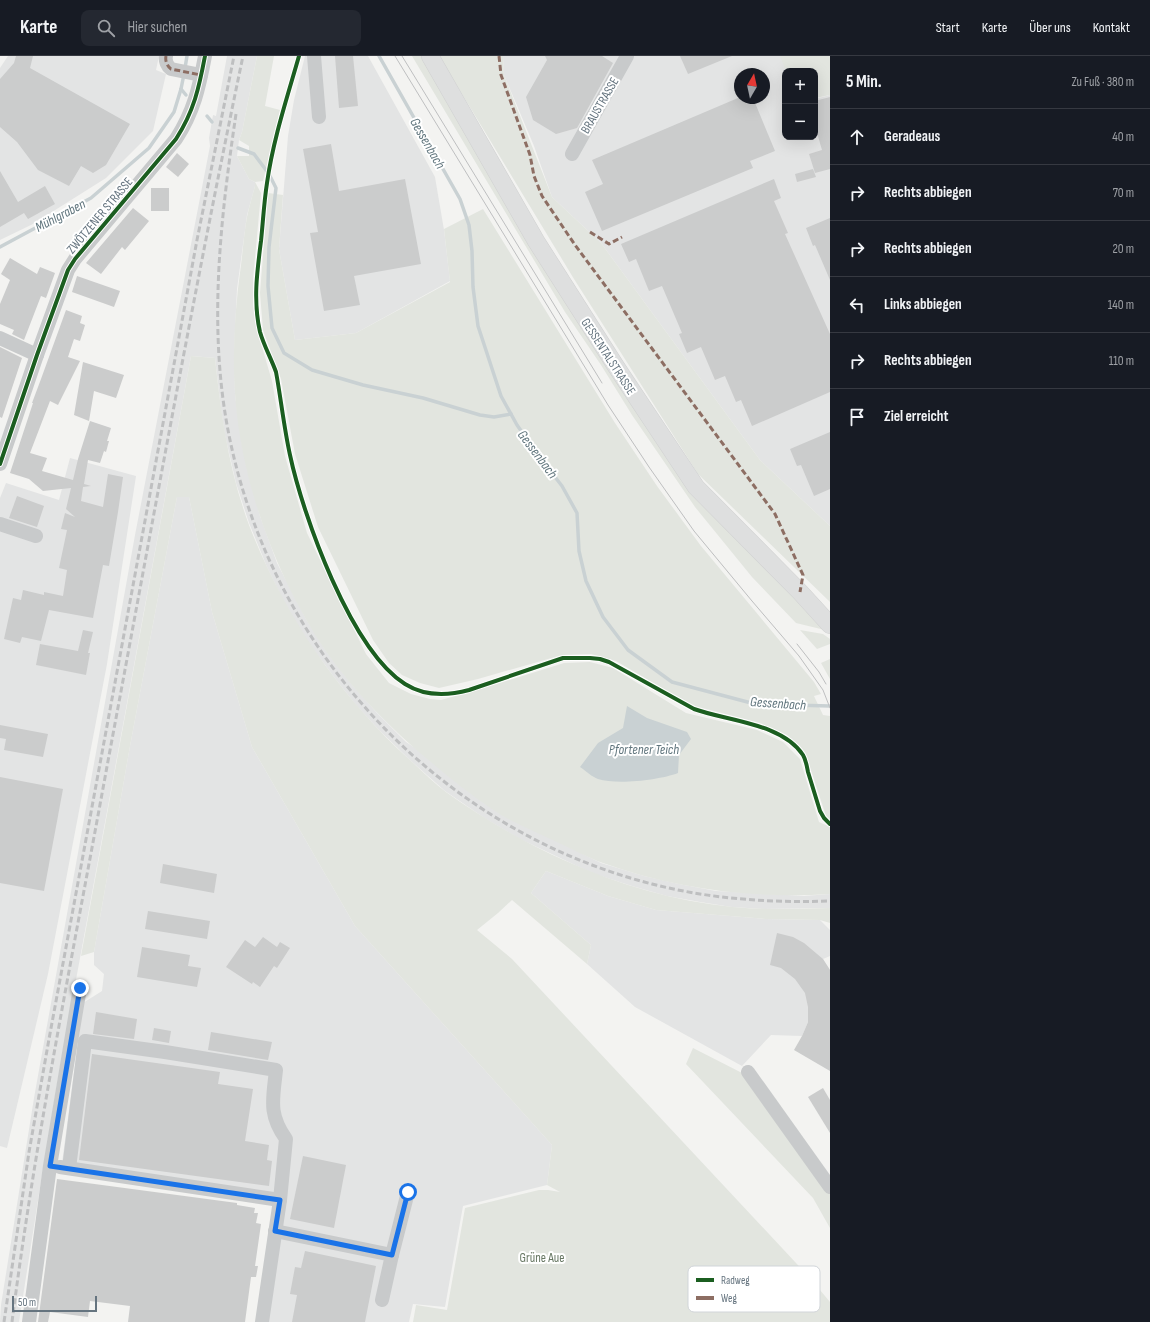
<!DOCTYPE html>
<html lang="de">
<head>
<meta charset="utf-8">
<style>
	:root { --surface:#171b24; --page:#242831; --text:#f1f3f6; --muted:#9ea1a6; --line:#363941 }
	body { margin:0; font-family:"Sofia Sans Condensed",sans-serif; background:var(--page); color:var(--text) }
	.controls { position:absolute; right:12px; top:12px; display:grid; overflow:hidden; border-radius:8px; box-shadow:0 4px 16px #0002 }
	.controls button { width:36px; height:36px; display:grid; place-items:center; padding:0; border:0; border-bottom:1px solid var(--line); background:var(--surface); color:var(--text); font:20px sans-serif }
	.compass { position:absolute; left:734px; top:12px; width:36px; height:36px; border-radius:50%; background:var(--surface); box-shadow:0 4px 16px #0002; rotate:9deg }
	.scale { position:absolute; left:12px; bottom:10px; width:85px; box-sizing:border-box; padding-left:4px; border:2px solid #65747f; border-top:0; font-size:11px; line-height:14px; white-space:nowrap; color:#65747f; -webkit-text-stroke:3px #fff; paint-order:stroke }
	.stop { position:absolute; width:12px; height:12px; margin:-9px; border:3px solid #1a73e8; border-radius:50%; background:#fff }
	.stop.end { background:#1a73e8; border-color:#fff; box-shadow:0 1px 4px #0008 }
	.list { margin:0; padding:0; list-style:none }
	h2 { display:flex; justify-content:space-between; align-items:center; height:52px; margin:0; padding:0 16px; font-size:17px }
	h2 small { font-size:13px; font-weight:400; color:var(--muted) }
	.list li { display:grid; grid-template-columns:26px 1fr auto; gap:12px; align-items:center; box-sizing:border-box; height:56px; padding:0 16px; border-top:1px solid var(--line) }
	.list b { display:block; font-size:15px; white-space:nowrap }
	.list em { font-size:13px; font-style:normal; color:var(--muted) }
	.icon { flex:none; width:22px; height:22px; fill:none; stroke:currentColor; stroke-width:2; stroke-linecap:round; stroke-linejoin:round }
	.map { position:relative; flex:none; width:830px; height:1266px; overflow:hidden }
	header { display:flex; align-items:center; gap:24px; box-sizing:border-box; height:56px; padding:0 20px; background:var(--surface); border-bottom:1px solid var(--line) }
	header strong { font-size:19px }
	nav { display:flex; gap:22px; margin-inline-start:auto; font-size:14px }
	.search { width:280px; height:36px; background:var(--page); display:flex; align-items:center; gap:10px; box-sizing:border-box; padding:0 14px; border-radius:8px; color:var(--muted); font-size:15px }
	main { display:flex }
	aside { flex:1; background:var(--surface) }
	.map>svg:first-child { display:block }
	.built { fill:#e3e4e4; fill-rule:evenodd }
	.green { fill:#e2e5df }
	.water { fill:#c9d1d3 }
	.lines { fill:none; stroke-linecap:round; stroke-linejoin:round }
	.stream { stroke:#c9d1d3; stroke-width:3.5 }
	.building { fill:#cbcccc }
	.major-casing { stroke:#d0d1d1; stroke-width:18 }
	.minor { stroke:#c8cacb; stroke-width:14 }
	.major { stroke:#dedfdf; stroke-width:17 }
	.tram { stroke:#bebfc0; stroke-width:1 }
	.rail { stroke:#bebfc0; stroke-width:3; stroke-dasharray:6 3; stroke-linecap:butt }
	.quiet { stroke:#8d6e63; stroke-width:3; stroke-dasharray:6 3; stroke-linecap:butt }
	.cycleway-casing { stroke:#fff; stroke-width:6 }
	.cycleway { stroke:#1b5e20; stroke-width:4 }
	.route { stroke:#1a73e8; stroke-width:5 }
	.labels { text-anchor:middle; stroke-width:4; stroke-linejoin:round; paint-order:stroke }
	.street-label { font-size:13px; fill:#65747f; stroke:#fff }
	.park-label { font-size:13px; fill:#677763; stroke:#fff }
	.water-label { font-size:14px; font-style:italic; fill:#60757d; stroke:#fff }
	.key { fill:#fff; stroke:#d1d5d9; stroke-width:1 }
	.key-label { font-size:11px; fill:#65747f }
</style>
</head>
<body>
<header>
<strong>Karte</strong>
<div class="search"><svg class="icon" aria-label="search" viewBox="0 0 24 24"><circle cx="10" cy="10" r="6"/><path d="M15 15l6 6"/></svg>Hier suchen</div>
<nav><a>Start</a><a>Karte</a><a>Über uns</a><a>Kontakt</a></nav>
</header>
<main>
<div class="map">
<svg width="830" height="1266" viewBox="0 0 830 1266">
	<rect width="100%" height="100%" fill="#f3f3f1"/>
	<g class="built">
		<path d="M8 0H159L156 14 166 18 153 75 106 122 33 168 0 184V12Z"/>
		<path d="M227 0H257L242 76 239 84 237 100 249 123 255 126V130L247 159 237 233 234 294 235 339 242 389 250 423 260 460 277 507 306 563 326 595 349 625 377 657 406 686 563 788 601 807 644 820 679 828 716 835 804 840 830 838V852L764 853 732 851 700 846 667 840 632 830 592 817 520 783 486 763 445 735 411 705 380 675 356 649 334 621 305 582 285 548 267 511 249 467 236 427 225 379 221 353 215 302 191 300 59 1016 41 1125 19 1266H0L1 1249 34 1042 135 479 210 90 209 82 213 59 216 60Z"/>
		<path d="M305 0H368L435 121 444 174 450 225 356 277 295 284 279 193 288 80 294 44Z"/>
		<path d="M503 0H782L787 15H785V81H815V43L830 39V470L760 404 601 187 552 141 534 90 504 19ZM740 18H764V42H740Z"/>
		<path d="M70 402 136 420 107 608 72 792 48 918 7 1092 0 1090V442L6 427 59 444Z"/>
		<path d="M177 441H189L212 556 252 691 355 870 552 1089 547 1129 463 1150 445 1251 413 1248 409 1266H260L276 1139 62 1107 83 947 102 935 104 918 94 909V896L130 690Z"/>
		<path d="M546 815 608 840 656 854 766 863 820 864 830 874V900L823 903 830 914 802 980 771 979 742 1010 635 951 587 908 591 889 531 837Z"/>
	</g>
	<g class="green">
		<path d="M257 0H274L265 50 280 54 263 125 255 126 261 137 253 223V249L257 274 272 325 285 400 307 477 366 598 389 627 411 638 430 643 441 644 487 631 564 607 590 606 613 612 686 657 757 674 783 686 800 703 819 766 830 771V838C753 843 675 833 603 807 588 802 573 793 559 787 536 776 512 767 492 753 471 739 451 723 432 707 392 674 355 637 325 594 276 521 241 426 235 338 232 295 235 252 241 209 243 193 244 177 247 161 249 151 252 141 255 130V126L249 123 237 100H249V90L239 84 242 76Z"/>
		<path d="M412 0H424L658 383 829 575 796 567 752 521 695 451 632 359 601 309 565 256Z"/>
		<path d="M439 0H503L504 19 552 141 601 187 760 404 830 470V546L698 418 574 223Z"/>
		<path d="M780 0H830V39L815 42V15H786Z"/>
		<path d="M268 137 283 139 279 193 295 284 356 277 450 226 444 173 483 153 615 367 657 430 701 490 814 626 821 638 814 640 823 659 830 660V764L826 760 806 699 787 679 760 667 691 649 616 605 591 598 562 599 478 623 439 632 420 627 402 619 389 607 373 584 318 471 295 398 281 323 263 274 260 237Z"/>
		<path d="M191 300 215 302C221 359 229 415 249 469 282 554 333 630 398 693 414 707 429 723 446 736 484 763 523 786 566 805 619 829 675 845 733 851 766 854 798 853 830 852V867L820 864 766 863 656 854 608 840 546 815 531 837 591 889 587 908 512 844 498 857 477 874 512 903 810 1222 830 1246V1266H413L416 1249 447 1254 465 1152 539 1134H548L560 1136 547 1129 552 1089 355 870 252 691 212 556 189 441H177L130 690 94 896 81 900Z"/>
		<path d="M800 574 823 578 830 583V588L817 593Z"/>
		<path d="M830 603V623L821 607Z"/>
		<path d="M693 992 746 1019 830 1137V1172L813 1142 686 1008Z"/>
	</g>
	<path class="water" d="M627 650 647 662 687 676 691 683 679 699 678 717C660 724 617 729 598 723 592 721 586 715 580 711L598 687 623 672Z"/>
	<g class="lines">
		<g class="stream">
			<path d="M379 0 460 143 469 169 472 195 473 231 478 270 501 340 517 369 541 403 562 430 577 457 579 495 586 525 603 561 628 594 672 626 755 648 830 650"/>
			<path d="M185 12 187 0"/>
			<path d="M181 33 186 39"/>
			<path d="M207 60 212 66"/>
			<path d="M238 92 254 98 269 118 276 132 269 191 268 230 272 272 284 297 312 314 363 329 423 342 480 359 494 361 511 358"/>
			<path d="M0 191 91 142 149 92 174 56 181 33 184 18"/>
		</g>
	</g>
	<g class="building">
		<path d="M16 0H33L30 12 130 68 106 109 93 117 81 110 69 130 38 114 17 86 0 71V23L14 7Z"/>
		<path d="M335 0H353L358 50 339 52Z"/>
		<path d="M545 0H602L613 7 577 72 556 78 533 64 526 41 547 4Z"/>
		<path d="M680 0H732L688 18Z"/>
		<path d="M830 41V113L815 117 809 98 822 94 815 70V45Z"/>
		<path d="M738 42H753L775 95 750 105 753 112 602 175 585 136 603 128 592 104Z"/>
		<path d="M331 88 339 135 405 123 421 208 354 220 360 249 324 255 310 177 318 176 303 93Z"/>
		<path d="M177 97 189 108 178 121 166 111Z"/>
		<path d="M813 113 816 121 797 126 795 118Z"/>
		<path d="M0 115 18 146 45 130 55 148 28 163 24 157 0 171Z"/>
		<path d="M774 123 781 142 774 145 788 177 785 178 830 278V336L752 370 741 344 736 346 725 320 715 324 701 291 687 297 679 278 682 277 662 230 649 235 636 203 629 206 621 188Z"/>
		<rect x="151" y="132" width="18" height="23"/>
		<path d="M133 152 149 165 125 194 122 191 101 218 86 207Z"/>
		<path d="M830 162V224L815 189 813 190 806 172Z"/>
		<path d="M10 202 37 218 40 211 55 217 46 242 41 240 24 284 12 278 14 274 0 268V248L10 224 1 218Z"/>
		<path d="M77 220 120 235 114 251 72 236Z"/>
		<path d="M66 254 82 260 80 267 85 269 80 285 74 283 68 301 80 305 58 349 50 345 30 397 47 402 42 415 73 424 78 403 90 365 111 372 107 385H109L106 396 104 395 100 407 88 404 84 428 91 430 83 431 81 445 103 451 108 418 123 421 118 456 109 510 103 509 93 562 49 554 41 585 22 581 20 587 4 583 13 542 21 544 23 534 44 539V536L63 540 67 514 59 512 67 474 61 473 65 457 75 461 66 453 71 432 43 435 29 423 10 417 33 347H32L41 323Z"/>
		<path d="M0 291 22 302 2 362 0 361Z"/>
		<path d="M83 306 124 319 116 342 94 335 89 365 74 359Z"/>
		<path d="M830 376V433L814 440 801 409 797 410 790 393Z"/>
		<path d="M17 440 44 450 37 471 9 462Z"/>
		<path d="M83 574 93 576 88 597H90L86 619 36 609 40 588 78 595Z"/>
		<path d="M0 669 48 678 43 701 4 694 6 683 0 682Z"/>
		<path d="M0 721 63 733 44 835 0 827Z"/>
		<path d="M163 808 217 818 214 837 160 827Z"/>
		<path d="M148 855 210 865 207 883 145 873Z"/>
		<path d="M777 877 793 881 804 887 823 903 830 914V1015L794 994 802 980 808 966V951L805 937 795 923 781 912 770 909Z"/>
		<path d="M263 881 277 891 280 886 290 892 277 912 274 910 260 931 253 926 252 928 226 911 245 884 255 891Z"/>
		<path d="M142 891 190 899 188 910 201 912 197 931 137 921Z"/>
		<path d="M96 956 137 963 134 983 93 978Z"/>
		<path d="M154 972 171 975 169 987 152 984Z"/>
		<path d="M211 976 272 986 268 1004 208 994Z"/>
		<path d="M92 998 220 1016 218 1028 253 1033 245 1085 269 1089 267 1104 272 1105 269 1130 79 1104Z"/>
		<path d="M823 1032 830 1044V1077L808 1041Z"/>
		<path d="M303 1100 346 1109 334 1172 290 1163Z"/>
		<path d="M57 1123 237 1147V1149L255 1152 254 1157H258L256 1167 261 1168 255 1210H258L256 1221H251L245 1266H128L130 1250 90 1245 88 1261 50 1256 48 1266H38Z"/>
		<path d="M305 1195 376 1210 365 1266H292L297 1239 290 1238 295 1211 301 1212Z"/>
	</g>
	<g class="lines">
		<defs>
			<path id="major" d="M430 0 536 185 615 309 696 431 800 536 830 569"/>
		</defs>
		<use href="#major" class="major-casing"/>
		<g class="minor">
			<path d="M166 0C165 5 167 10 171 13L201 19"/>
			<path d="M314 0 319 61"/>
			<path d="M572 98 627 0"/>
			<path d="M0 282 37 299"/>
			<path d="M0 408 37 299 68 214 75 203 176 83C194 55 199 32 205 0"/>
			<path d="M0 468 36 480"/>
			<path d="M748 1016 830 1131"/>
			<path d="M60 1111 280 1144"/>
			<path d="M69 1112 85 985 165 996 276 1014C273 1043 268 1058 286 1083L280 1144 262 1266"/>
			<path d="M275 1175 392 1199 382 1244"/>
			<path d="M392 1199 408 1136"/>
			<path d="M29 1266 50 1110 80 932"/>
		</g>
		<use href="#major" class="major"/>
		<g class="tram">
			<path d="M395 0 608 349 649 411 694 475 752 545 799 600 823 634 830 652"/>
			<path d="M402 0 602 327"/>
			<path d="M797 588 819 616 826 628"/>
		</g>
		<g class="rail">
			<path d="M236 58C221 159 209 262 226 363 264 586 433 772 652 828 710 843 770 847 830 845"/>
			<path d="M4 1266 29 1096 49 983 197 184 234 0"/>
			<path d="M12 1266C36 1078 74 892 108 705 152 470 194 234 243 0"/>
		</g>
		<g class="quiet">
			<path d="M166 0C165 5 167 10 171 13L201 19"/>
			<path d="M499 0 501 19 530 99 534 120 542 140 575 189 775 458 803 519 800 536"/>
			<path d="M590 176 609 188 622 181"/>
		</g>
		<defs>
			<g id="cycleway">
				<path d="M299 0C287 42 273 84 267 127 264 146 263 166 261 185 257 216 253 245 260 276 264 290 271 302 276 316 281 343 284 372 290 399 303 460 351 594 405 628 424 640 447 640 469 634L563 602H590L600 603 609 606 694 653C727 665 782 667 803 699 806 704 807 711 808 716 812 729 816 742 820 755L824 762 830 768"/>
				<path d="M0 408 37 299 68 214 75 203 176 83C194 55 199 32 205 0"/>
			</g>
		</defs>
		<use href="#cycleway" class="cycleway-casing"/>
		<use href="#cycleway" class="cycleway"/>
	</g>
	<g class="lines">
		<path class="route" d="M80 932 50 1110 280 1144 275 1175 392 1199 408 1136"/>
	</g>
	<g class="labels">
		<g class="street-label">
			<text transform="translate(599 49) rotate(-60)" y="5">BRAUSTRASSE</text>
			<text transform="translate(99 159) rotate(-50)" y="5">ZWÖTZENER STRASSE</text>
			<text transform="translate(609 300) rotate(57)" y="5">GESSENTALSTRASSE</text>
		</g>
		<g class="park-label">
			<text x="542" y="1206">Grüne Aue</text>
		</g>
		<g class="water-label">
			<text transform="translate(428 87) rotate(60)" y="5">Gessenbach</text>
			<text transform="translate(60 159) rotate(-28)" y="5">Mühlgraben</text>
			<text transform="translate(538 398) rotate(53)" y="5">Gessenbach</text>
			<text transform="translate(778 647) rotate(4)" y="5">Gessenbach</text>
			<text x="644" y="698">Pfortener Teich</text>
		</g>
	</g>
	<rect x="688" y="1210" width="132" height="46" rx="6" class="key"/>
	<rect x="696" y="1222" width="18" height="4" fill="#1b5e20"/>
	<rect x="696" y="1240" width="18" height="4" fill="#8d6e63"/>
	<g class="key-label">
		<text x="721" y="1228">Radweg</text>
		<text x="721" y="1246">Weg</text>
	</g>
</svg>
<div class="controls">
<button>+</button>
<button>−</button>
</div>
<svg class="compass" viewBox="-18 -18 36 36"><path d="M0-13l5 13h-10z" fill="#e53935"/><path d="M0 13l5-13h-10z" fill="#9ea1a6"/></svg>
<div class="scale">50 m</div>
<div class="stop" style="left:408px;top:1136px"></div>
<div class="stop end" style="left:80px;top:932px"></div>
</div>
<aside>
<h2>5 Min.<small>Zu Fuß · 380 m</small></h2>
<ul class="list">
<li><svg class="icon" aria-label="ahead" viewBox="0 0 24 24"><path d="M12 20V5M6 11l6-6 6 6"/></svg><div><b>Geradeaus</b></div><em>40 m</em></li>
<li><svg class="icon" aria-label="right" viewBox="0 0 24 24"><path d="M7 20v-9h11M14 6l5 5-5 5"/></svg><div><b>Rechts abbiegen</b></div><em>70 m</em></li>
<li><svg class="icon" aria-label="right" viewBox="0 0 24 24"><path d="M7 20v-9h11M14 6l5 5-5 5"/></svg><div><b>Rechts abbiegen</b></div><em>20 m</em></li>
<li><svg class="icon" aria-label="left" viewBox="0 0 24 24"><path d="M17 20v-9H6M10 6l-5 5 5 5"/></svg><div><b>Links abbiegen</b></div><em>140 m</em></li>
<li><svg class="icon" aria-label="right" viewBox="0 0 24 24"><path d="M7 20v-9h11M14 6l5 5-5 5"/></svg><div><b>Rechts abbiegen</b></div><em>110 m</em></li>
<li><svg class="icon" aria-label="arrive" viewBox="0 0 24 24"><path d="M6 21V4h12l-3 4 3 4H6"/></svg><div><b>Ziel erreicht</b></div></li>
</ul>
</aside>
</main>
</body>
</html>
